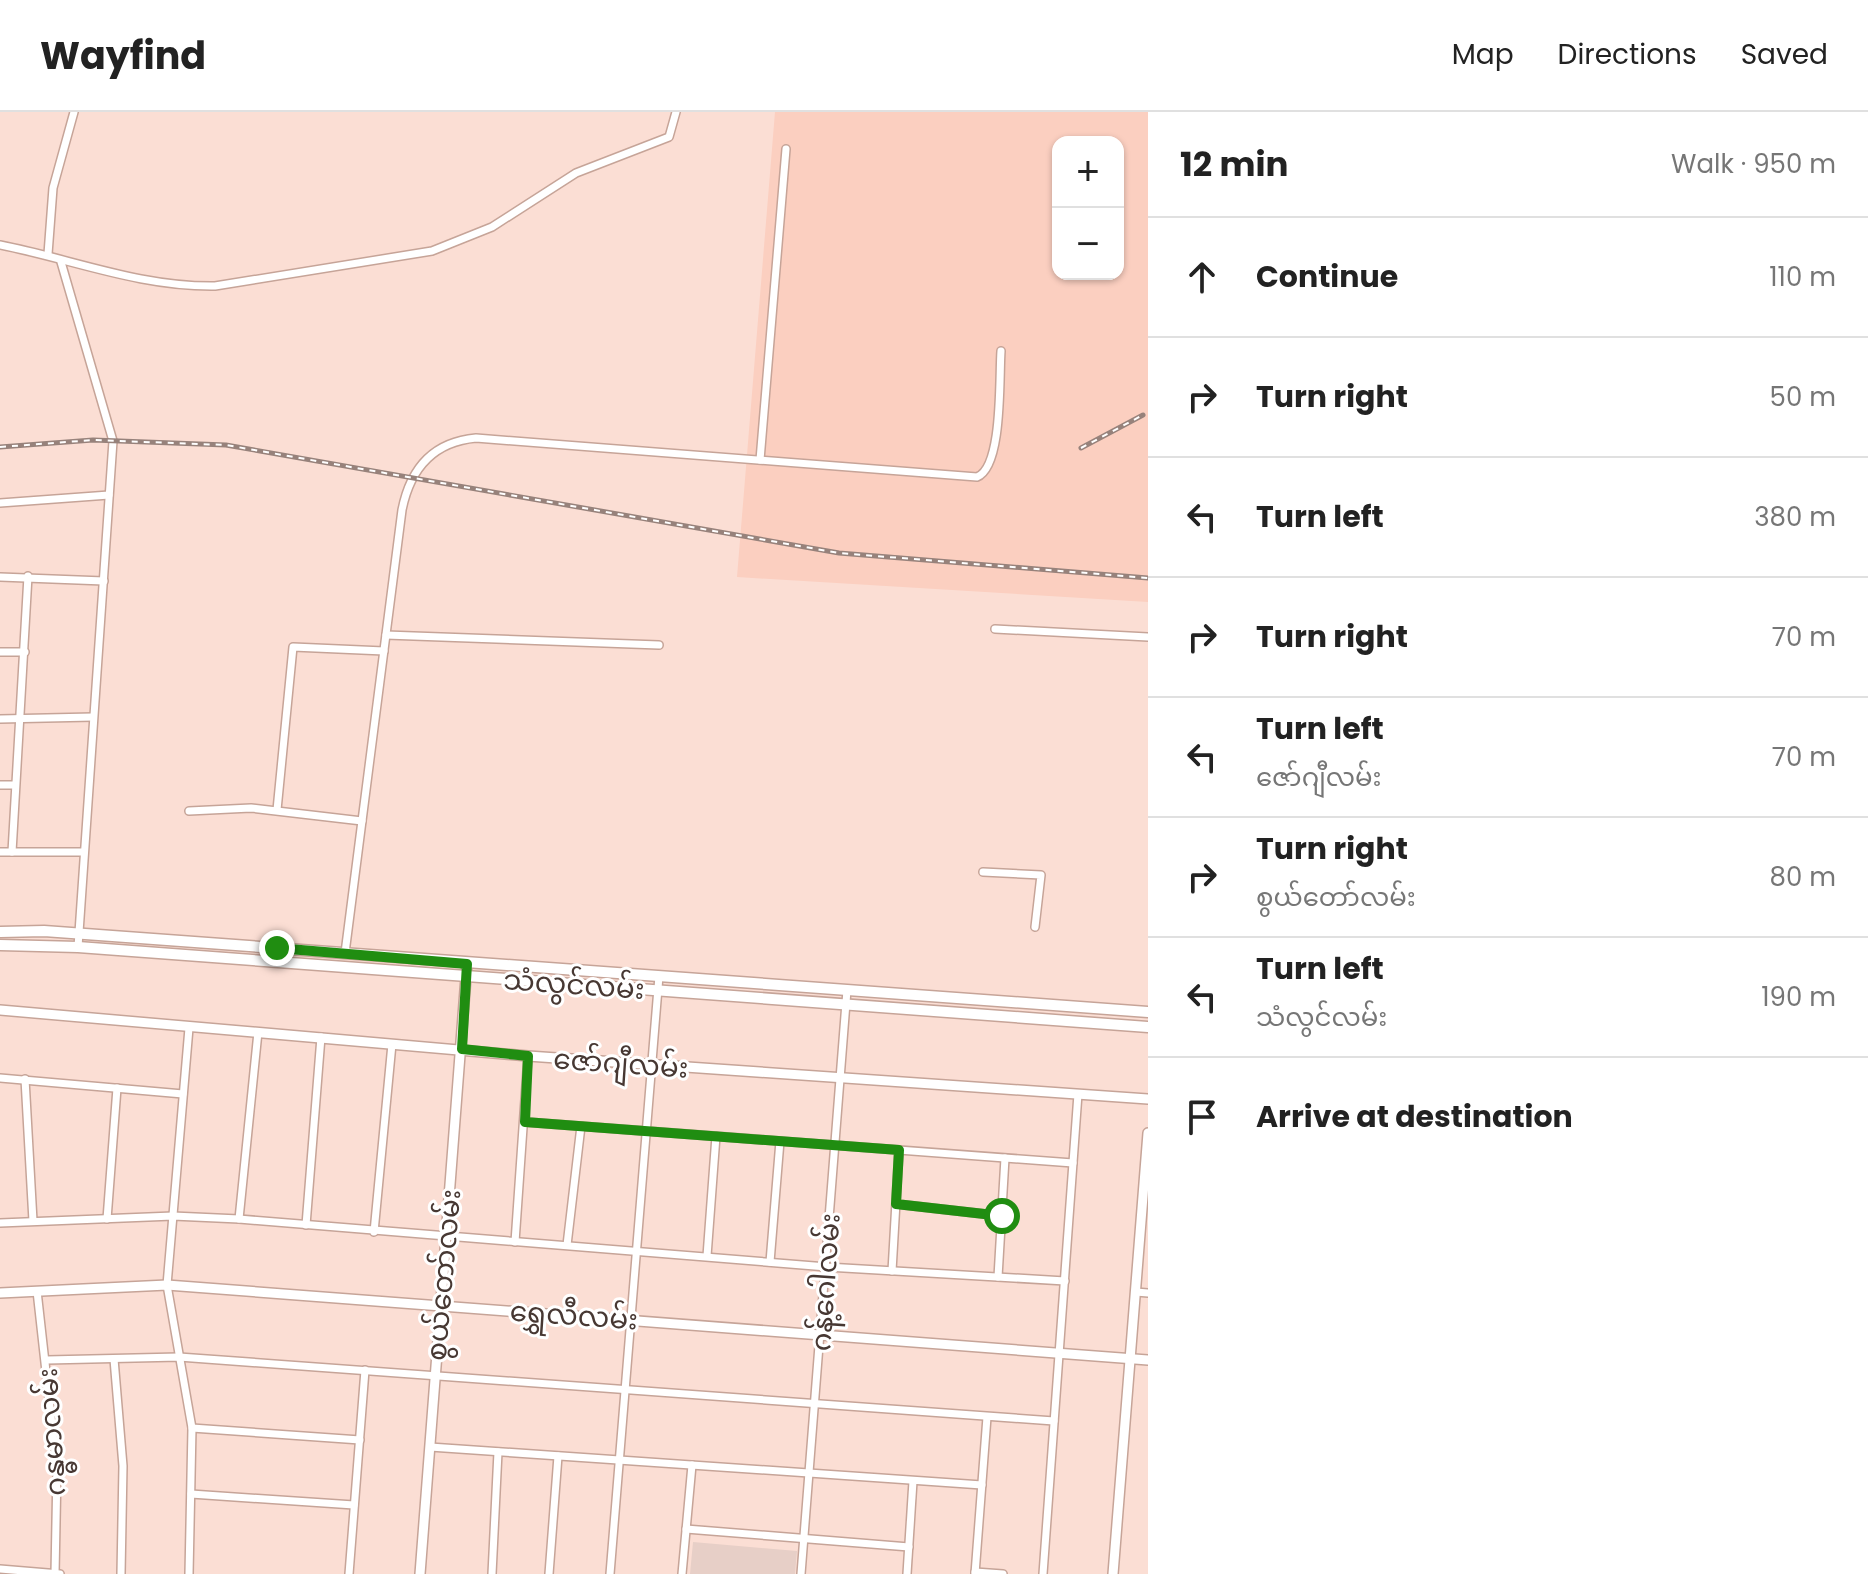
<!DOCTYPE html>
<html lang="en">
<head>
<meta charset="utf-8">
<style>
	:root { --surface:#fff; --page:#f6f6f6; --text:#222; --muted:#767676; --line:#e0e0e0 }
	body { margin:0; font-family:Poppins,"Noto Sans Myanmar",sans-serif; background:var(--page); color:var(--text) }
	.controls { position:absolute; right:24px; top:24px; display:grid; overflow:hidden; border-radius:16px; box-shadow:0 2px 6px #0004 }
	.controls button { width:72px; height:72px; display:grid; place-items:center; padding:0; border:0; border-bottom:2px solid var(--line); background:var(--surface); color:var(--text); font:40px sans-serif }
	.stop { position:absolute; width:24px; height:24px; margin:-18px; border:6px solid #208d11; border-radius:50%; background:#fff }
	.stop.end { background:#208d11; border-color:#fff; box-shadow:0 2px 8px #0008 }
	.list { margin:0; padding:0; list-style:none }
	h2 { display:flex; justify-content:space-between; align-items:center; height:104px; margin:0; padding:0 32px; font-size:34px }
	h2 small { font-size:26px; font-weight:400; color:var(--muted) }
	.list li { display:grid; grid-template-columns:52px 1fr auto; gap:24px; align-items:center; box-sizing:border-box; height:120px; padding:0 32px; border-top:2px solid var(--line) }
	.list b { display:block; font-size:30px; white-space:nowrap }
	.list p { margin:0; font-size:26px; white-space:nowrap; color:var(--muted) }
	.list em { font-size:26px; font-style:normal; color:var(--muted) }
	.icon { flex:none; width:44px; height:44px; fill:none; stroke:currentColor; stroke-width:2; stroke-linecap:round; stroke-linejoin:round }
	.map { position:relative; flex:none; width:1148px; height:1462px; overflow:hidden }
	header { display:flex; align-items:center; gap:48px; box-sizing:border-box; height:112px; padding:0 40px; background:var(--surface); border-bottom:2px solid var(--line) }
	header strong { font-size:38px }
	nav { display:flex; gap:44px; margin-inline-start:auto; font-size:28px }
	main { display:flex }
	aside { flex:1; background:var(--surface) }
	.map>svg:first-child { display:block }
	.built { fill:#fbcfc0; fill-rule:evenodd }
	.education { fill:#e7cfc7 }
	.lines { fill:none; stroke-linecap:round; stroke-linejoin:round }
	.street-casing { stroke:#c6a498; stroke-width:10 }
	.secondary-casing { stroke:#c6a498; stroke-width:12 }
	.primary-casing { stroke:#c6a498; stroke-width:13 }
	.street { stroke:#fff; stroke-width:7 }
	.secondary { stroke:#fff; stroke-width:9 }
	.primary { stroke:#fff; stroke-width:10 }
	.rail-casing { stroke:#97827b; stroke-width:5 }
	.rail { stroke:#fff; stroke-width:2; stroke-dasharray:6; stroke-linecap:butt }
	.route { stroke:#208d11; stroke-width:10 }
	.labels { text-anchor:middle; stroke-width:6; stroke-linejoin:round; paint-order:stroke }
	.street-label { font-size:28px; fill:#473833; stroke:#fff }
</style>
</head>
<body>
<header>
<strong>Wayfind</strong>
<nav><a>Map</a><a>Directions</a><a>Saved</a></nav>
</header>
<main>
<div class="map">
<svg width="1148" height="1462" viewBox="0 0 1148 1462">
	<rect width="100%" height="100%" fill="#fbded4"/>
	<path class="built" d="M775 0H1148V490L737 465ZM1058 30H1118V162H1058Z"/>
	<path class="education" d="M693 1430 797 1439 795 1462H690Z"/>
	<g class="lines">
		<defs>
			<g id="street">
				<path d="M0 133C72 147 139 175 215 174L432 139 492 115 576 61 669 25 676 0"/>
				<path d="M48 142 53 76 74 0"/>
				<path d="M61 150 113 329 78 835"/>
				<path d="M760 348 786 37"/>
				<path d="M0 391 109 383"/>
				<path d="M0 465 104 469"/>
				<path d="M995 517 1148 525"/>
				<path d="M386 523 659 533"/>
				<path d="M0 540H25"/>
				<path d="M0 607 93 605"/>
				<path d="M0 673H15"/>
				<path d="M277 698 293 535 384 539"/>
				<path d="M189 699 251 696 362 709"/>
				<path d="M0 740H83"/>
				<path d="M12 740 28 464"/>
				<path d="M983 760 1041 763 1035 815"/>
				<path d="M345 841 402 398C410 358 432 330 476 326L977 365C1003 355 999 266 1001 239"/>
				<path d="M189 916 167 1173 192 1316 189 1462"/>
				<path d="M0 966 183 982"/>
				<path d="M25 967 33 1109"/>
				<path d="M525 1010 1073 1051"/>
				<path d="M896 1092 1002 1104"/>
				<path d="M107 1107 117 976"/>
				<path d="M239 1107 258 920"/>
				<path d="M0 1111 173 1104 239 1107 827 1155 1065 1169"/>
				<path d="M306 1113 321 925"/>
				<path d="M374 1120 392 932"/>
				<path d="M515 1130 528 944"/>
				<path d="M567 1133 581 1014"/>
				<path d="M707 1144 716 1024"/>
				<path d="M770 1150 780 1029"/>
				<path d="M892 1159 899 1038"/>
				<path d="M998 1165 1005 1046"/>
				<path d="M37 1179 57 1358 55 1462"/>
				<path d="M1136 1180 1148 1181"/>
				<path d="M114 1247 123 1354 121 1462"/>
				<path d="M47 1248 179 1245 1054 1309"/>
				<path d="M192 1316 360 1328"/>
				<path d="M430 1335 982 1373"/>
				<path d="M191 1382 354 1393"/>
				<path d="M686 1417 909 1435"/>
				<path d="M0 1457 60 1462"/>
				<path d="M975 1460 1003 1462"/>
				<path d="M349 1462 365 1258"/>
				<path d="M492 1462 498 1340"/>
				<path d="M549 1462 558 1344"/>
				<path d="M610 1462 659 864"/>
				<path d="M682 1462 692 1353"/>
				<path d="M801 1462 847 878"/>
				<path d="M907 1462 913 1369"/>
				<path d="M975 1462 987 1305"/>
				<path d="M1043 1462 1078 982"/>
			</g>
			<g id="secondary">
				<path d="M0 898 528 944 1148 987"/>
				<path d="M0 1181 167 1173 1148 1248"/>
				<path d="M420 1462 467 852"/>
				<path d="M1113 1462 1148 1021"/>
			</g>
			<g id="primary">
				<path d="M0 820 44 819 1148 900"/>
				<path d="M0 833 78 835 1148 915"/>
			</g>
		</defs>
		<use href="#street" class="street-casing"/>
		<use href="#secondary" class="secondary-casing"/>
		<use href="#primary" class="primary-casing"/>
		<use href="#street" class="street"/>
		<use href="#secondary" class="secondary"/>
		<use href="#primary" class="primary"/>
		<defs>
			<g id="rail">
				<path d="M0 335 93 328 226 333 839 441 1148 466"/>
				<path d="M1081 336 1143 303"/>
			</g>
		</defs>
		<use href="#rail" class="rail-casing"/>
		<use href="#rail" class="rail"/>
	</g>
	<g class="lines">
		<path class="route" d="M277 836 467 852 462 937 528 944 525 1010 899 1038 896 1092 1002 1104"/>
	</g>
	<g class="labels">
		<g class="street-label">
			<text transform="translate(574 872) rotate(4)" y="10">သံလွင်လမ်း</text>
			<text transform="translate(621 951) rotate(4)" y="10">ဇော်ဂျီလမ်း</text>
			<text transform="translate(443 1163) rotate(-85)" y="10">စွယ်တော်လမ်း</text>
			<text transform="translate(825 1170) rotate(-86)" y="10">ဂန့်ဂေါလမ်း</text>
			<text transform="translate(574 1203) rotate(4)" y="10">ရွှေလီလမ်း</text>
			<text transform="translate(51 1320) rotate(-94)" y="10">ဂန္ဓမာလမ်း</text>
		</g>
	</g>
</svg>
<div class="controls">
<button>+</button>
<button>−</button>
</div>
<div class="stop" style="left:1002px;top:1104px"></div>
<div class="stop end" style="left:277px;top:836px"></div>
</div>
<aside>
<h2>12 min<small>Walk · 950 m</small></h2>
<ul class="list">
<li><svg class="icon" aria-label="ahead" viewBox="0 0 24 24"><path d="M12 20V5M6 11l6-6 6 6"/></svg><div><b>Continue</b></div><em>110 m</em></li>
<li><svg class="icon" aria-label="right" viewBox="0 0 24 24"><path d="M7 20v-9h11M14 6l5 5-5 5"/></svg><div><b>Turn right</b></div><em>50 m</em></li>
<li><svg class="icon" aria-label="left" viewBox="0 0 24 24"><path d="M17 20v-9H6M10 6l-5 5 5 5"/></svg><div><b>Turn left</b></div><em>380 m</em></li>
<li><svg class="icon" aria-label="right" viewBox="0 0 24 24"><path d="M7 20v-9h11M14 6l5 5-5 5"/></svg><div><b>Turn right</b></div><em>70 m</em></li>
<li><svg class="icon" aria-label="left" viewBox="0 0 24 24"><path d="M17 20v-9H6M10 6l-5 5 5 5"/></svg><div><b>Turn left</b><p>ဇော်ဂျီလမ်း</p></div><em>70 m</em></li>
<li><svg class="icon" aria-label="right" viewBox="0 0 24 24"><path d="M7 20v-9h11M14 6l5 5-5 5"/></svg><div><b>Turn right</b><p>စွယ်တော်လမ်း</p></div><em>80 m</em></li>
<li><svg class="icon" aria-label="left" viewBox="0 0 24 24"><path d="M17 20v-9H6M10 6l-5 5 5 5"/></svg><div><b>Turn left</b><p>သံလွင်လမ်း</p></div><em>190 m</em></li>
<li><svg class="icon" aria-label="arrive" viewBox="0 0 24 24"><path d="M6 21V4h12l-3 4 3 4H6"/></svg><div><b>Arrive at destination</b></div></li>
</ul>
</aside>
</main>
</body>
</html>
